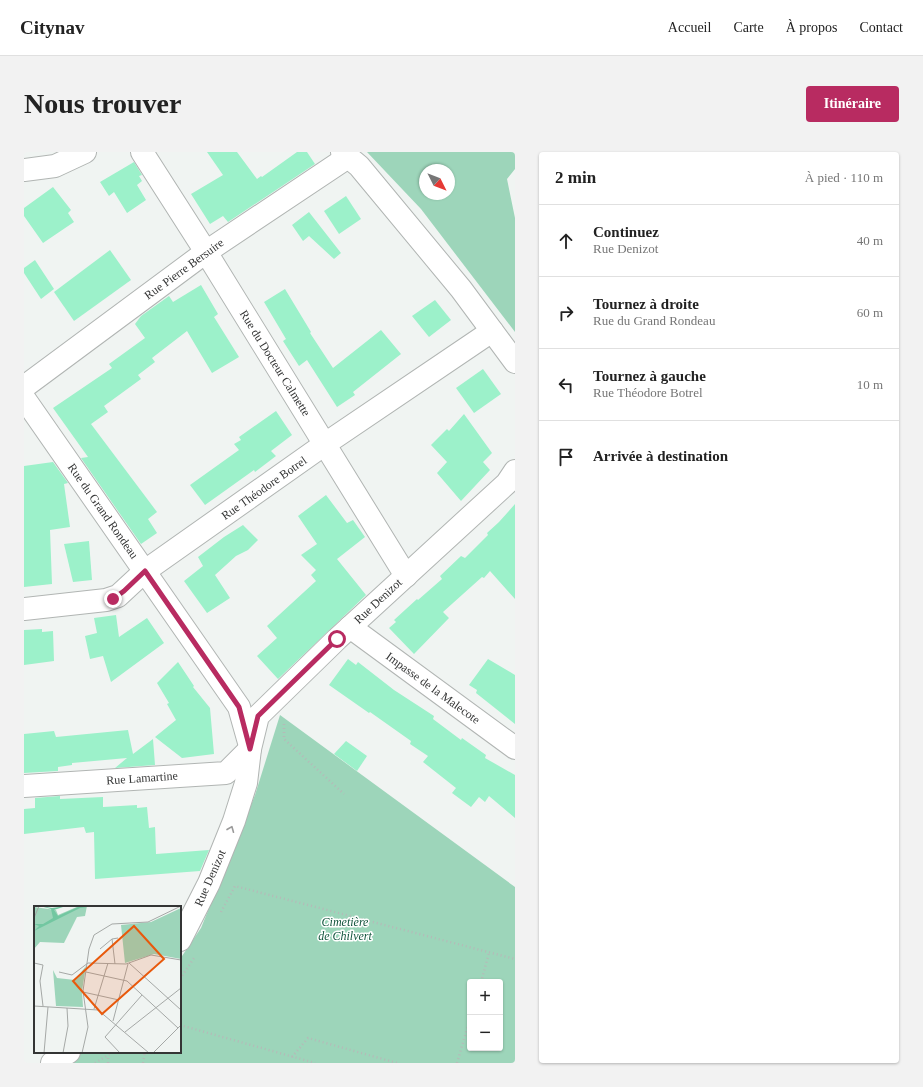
<!DOCTYPE html>
<html lang="fr">
<head>
<meta charset="utf-8">
<style>
	:root { --surface:#fff; --page:#f2f2f2; --text:#222; --muted:#767676; --line:#e0e0e0; --accent:#b82b61 }
	body { margin:0; font-family:"Times New Roman",serif; background:var(--page); color:var(--text) }
	.controls { position:absolute; right:12px; bottom:12px; display:grid; overflow:hidden; border-radius:4px; box-shadow:0 1px 3px #0004 }
	.controls button { width:36px; height:36px; display:grid; place-items:center; padding:0; border:0; border-bottom:1px solid var(--line); background:var(--surface); color:var(--text); font:20px sans-serif }
	.compass { position:absolute; left:395px; top:12px; width:36px; height:36px; border-radius:50%; background:var(--surface); box-shadow:0 1px 3px #0004; rotate:132deg }
	.stop { position:absolute; width:12px; height:12px; margin:-9px; border:3px solid #b82b61; border-radius:50%; background:#fff }
	.stop.end { background:#b82b61; border-color:#fff; box-shadow:0 1px 4px #0008 }
	.list { margin:0; padding:0; list-style:none }
	h2 { display:flex; justify-content:space-between; align-items:center; height:52px; margin:0; padding:0 16px; font-size:17px }
	h2 small { font-size:13px; font-weight:400; color:var(--muted) }
	.list li { display:grid; grid-template-columns:26px 1fr auto; gap:12px; align-items:center; box-sizing:border-box; height:72px; padding:0 16px; border-top:1px solid var(--line) }
	.list b { display:block; font-size:15px; white-space:nowrap }
	.list p { margin:0; font-size:13px; white-space:nowrap; color:var(--muted) }
	.list em { font-size:13px; font-style:normal; color:var(--muted) }
	.icon { flex:none; width:22px; height:22px; fill:none; stroke:currentColor; stroke-width:2; stroke-linecap:round; stroke-linejoin:round }
	.map { position:relative; flex:none; width:491px; height:911px; overflow:hidden; border-radius:4px }
	header { display:flex; align-items:center; gap:24px; box-sizing:border-box; height:56px; padding:0 20px; background:var(--surface); border-bottom:1px solid var(--line) }
	header strong { font-size:19px }
	nav { display:flex; gap:22px; margin-inline-start:auto; font-size:14px }
	.intro { display:flex; align-items:center; justify-content:space-between; box-sizing:border-box; height:96px; padding:0 24px }
	h1 { margin:0; font-size:28px }
	.button { padding:10px 18px; border-radius:4px; background:var(--accent); color:#fff; font-size:14px; font-weight:700 }
	main { display:flex; gap:24px; padding:0 24px }
	aside { flex:1; background:var(--surface); border-radius:4px; box-shadow:0 1px 3px #0004 }
	.map>svg:first-child { display:block }
	.green { fill:#9dd5ba; fill-rule:evenodd }
	.building { fill:#9cf1ca }
	.lines { fill:none; stroke-linecap:round; stroke-linejoin:round }
	.minor-casing { stroke:#b1b5b3; stroke-width:24 }
	.path { stroke:#b6b9b8; stroke-width:2.5; stroke-dasharray:1 3; stroke-linecap:butt }
	.minor { stroke:#fff; stroke-width:22 }
	.oneway { stroke:#9a9a9a }
	.route { stroke:#b82b61; stroke-width:5 }
	.labels { text-anchor:middle; stroke-width:3; stroke-linejoin:round; paint-order:stroke }
	.street-label { font-size:12px; fill:#343535; stroke:#fff }
	.park-label { font-size:12px; font-style:italic; fill:#11543c; stroke:#fff }
	.inset-road { fill:none; stroke:#a5a8a6; stroke-width:1 }
	.view { fill:#e8590c; fill-opacity:0.15; stroke:#e8590c; stroke-width:2 }
	.inset-edge { fill:none; stroke:#343535; stroke-width:2 }
</style>
</head>
<body>
<header>
<strong>Citynav</strong>
<nav><a>Accueil</a><a>Carte</a><a>À propos</a><a>Contact</a></nav>
</header>
<div class="intro"><h1>Nous trouver</h1><a class="button">Itinéraire</a></div>
<main>
<div class="map">
<svg width="491" height="911" viewBox="0 0 491 911">
	<rect width="100%" height="100%" fill="#f0f4f2"/>
	<g class="green">
		<path d="M343 0H491V17L483 27 491 66V180L397 57ZM401 18H425V42H401Z"/>
		<path d="M256 563 491 735V911H40L56 900H156V807L177 776 231 643ZM446 830H476V896H446Z"/>
	</g>
	<g class="building">
		<path d="M183 0H213L233 27 237 24 238 25 273 0H283L291 12 204 70 199 64 186 72 167 42 199 23Z"/>
		<path d="M110 10 118 23 115 24 118 29 113 33 122 48 103 61 90 40 85 44 76 30Z"/>
		<path d="M29 35 47 58 44 61 50 70 19 91 0 64V56Z"/>
		<path d="M322 44 337 67 315 82 300 59Z"/>
		<path d="M285 60 317 101 310 107 285 84 279 89 268 73Z"/>
		<path d="M86 98 107 128 50 169 30 140Z"/>
		<path d="M11 108 30 137 17 147 0 121V116Z"/>
		<path d="M177 133 194 162 190 165 215 205 188 221 163 179 128 206 131 210 114 223 117 227 80 254 84 260 67 272 133 360 124 367 133 381 117 392 57 306 64 305 29 256 88 216 85 212 121 186 111 172 117 164 145 144 149 150Z"/>
		<path d="M261 137 287 180 286 181 309 216 357 178 377 202 329 240 331 243 313 255 283 208 275 214 259 189 262 187 240 150Z"/>
		<path d="M411 148 427 168 405 185 388 164Z"/>
		<path d="M459 217 477 242 450 261 432 236Z"/>
		<path d="M252 259 268 283 247 299 252 304 231 320 230 318 181 353 166 333 215 298 210 292 217 288 215 285Z"/>
		<path d="M440 262 468 301 459 310 466 318 437 349 413 321 423 310 407 293 423 277 425 279Z"/>
		<path d="M29 310 44 331 40 332 46 375 26 378 28 432 0 435V314Z"/>
		<path d="M302 343 323 371 329 368 341 385 313 407 342 443 254 527 233 504 253 486 243 474 292 429 287 423 292 418 277 403 293 392 274 364Z"/>
		<path d="M491 352V447L466 419 460 426 458 425 419 460 425 466 390 502 365 476 372 470 370 468 393 447 394 448 418 427 416 424 437 404 441 406 464 383 463 381 475 370Z"/>
		<path d="M219 373 234 388 224 398 212 404 191 423 206 446 183 461 160 429 179 414 174 405 200 385Z"/>
		<path d="M65 389 68 428 49 430 40 392Z"/>
		<path d="M92 463 95 485 123 466 140 491 87 530 79 504 66 507 61 484 73 481 70 466Z"/>
		<path d="M18 477V480L29 479 30 509 0 513V478Z"/>
		<path d="M324 507 332 513 334 510 370 538 410 564 409 567 437 588 438 586 462 603 461 606 491 623V666L465 644 461 650 455 645 447 655 428 641 432 636 399 610 404 604 386 592 387 589 346 560 345 561 305 533Z"/>
		<path d="M464 507 491 523V572L452 541 453 538 445 533Z"/>
		<path d="M154 510 170 534 169 535 186 556 190 602 158 606 131 585 152 568 143 552 145 551 133 531Z"/>
		<path d="M104 578 109 602 129 587 131 613 91 616 103 606 48 611V613L34 615V619L0 621V582L30 579 32 585Z"/>
		<path d="M322 589 343 604 333 619 310 602Z"/>
		<path d="M36 644V647L79 645V655L113 653V656L123 655 125 676 131 675 132 702 185 698 176 719 71 727 70 680 62 681 60 675 0 682V657L11 656V646Z"/>
	</g>
	<g class="lines">
		<defs>
			<g id="minor">
				<path d="M118 0 182 100 382 424"/>
				<path d="M318 0 335 14 437 137 491 210"/>
				<path d="M0 18 31 14 61 0"/>
				<path d="M0 235 182 100 324 5"/>
				<path d="M0 246 215 555 226 594"/>
				<path d="M0 457 82 448 94 444 121 419 301 292 468 179"/>
				<path d="M326 475 491 596"/>
				<path d="M0 634 202 621 226 597"/>
				<path d="M156 788 185 731 210 669 222 631 226 597 234 564 313 487 483 331 491 319"/>
				<path d="M28 911 45 900"/>
			</g>
		</defs>
		<use href="#minor" class="minor-casing"/>
		<g class="path">
			<path d="M260 572V587L320 642"/>
			<path d="M197 760 211 734 491 807"/>
			<path d="M156 827 170 806"/>
			<path d="M457 830 465 801"/>
			<path d="M156 873 291 911"/>
			<path d="M268 905 284 886 373 911"/>
			<path d="M71 911 89 900"/>
			<path d="M84 911V903"/>
			<path d="M119 911 121 900"/>
			<path d="M433 911 446 867"/>
		</g>
		<use href="#minor" class="minor"/>
	</g>
	<defs><path id="oneway-chevron" d="M-2-3.5L2.5 0L-2 3.5" fill="none" stroke-width="1.6" stroke-linecap="round" stroke-linejoin="round"/></defs>
	<use class="oneway" href="#oneway-chevron" transform="translate(207 677) rotate(-68)"/>
	<g class="lines">
		<path class="route" d="M89 447 100 439 121 419 215 555 226 597 234 564 313 487"/>
	</g>
	<g class="labels">
		<g class="street-label">
			<text transform="translate(160 117) rotate(-36)" y="4">Rue Pierre Bersuire</text>
			<text transform="translate(251 211) rotate(58)" y="4">Rue du Docteur Calmette</text>
			<text transform="translate(240 336) rotate(-35)" y="4">Rue Théodore Botrel</text>
			<text transform="translate(79 359) rotate(55)" y="4">Rue du Grand Rondeau</text>
			<text transform="translate(354 449) rotate(-43)" y="4">Rue Denizot</text>
			<text transform="translate(409 536) rotate(36)" y="4">Impasse de la Malecote</text>
			<text transform="translate(118 626) rotate(-4)" y="4">Rue Lamartine</text>
			<text transform="translate(186 726) rotate(-66)" y="4">Rue Denizot</text>
		</g>
		<g class="park-label">
			<text x="321" y="774">Cimetière<tspan x="321" dy="14">de Chilvert</tspan></text>
		</g>
	</g>
	<g transform="translate(10 754)">
		<rect width="147" height="147" fill="#f0f4f2"/>
		<path d="M45 0H53L51 10 43 11 30 37 6 36 0 43V1L22 4 24 9ZM147 2V53L120 48 91 57 87 19 117 16ZM52 60 48 85 49 101 22 100 19 64 23 72 41 74Z" fill="#9dd5ba"/>
		<path d="M6 0 18 2 32 0 20 4 24 10 44 1 59 0 46 2 0 25 5 20 0 18H9L19 12 17 3Z" fill="#72c7a1"/>
		<path class="inset-road" d="M0 12 5 0M66 43 78 33M0 57 9 59 6 75 9 100M95 57 147 104M81 58 78 33 84 32M25 66 38 69 54 57 92 58 117 49 147 54M52 66 93 75 144 122M49 86 85 94M0 100 64 104 115 147M60 103 74 57M79 115 94 58M91 126 147 82M10 147 14 101M29 147 34 120 33 102M48 147 54 121 49 85 55 43 60 29 78 18 114 16 147 0M86 147 71 131 108 89M119 147 147 119"/>
		<path class="view" d="M100 20 130 53 68 108 39 75Z"/>
		<rect width="147" height="147" class="inset-edge"/>
	</g>
</svg>
<div class="controls">
<button>+</button>
<button>−</button>
</div>
<svg class="compass" viewBox="-18 -18 36 36"><path d="M0-13l5 13h-10z" fill="#e53935"/><path d="M0 13l5-13h-10z" fill="#767676"/></svg>
<div class="stop" style="left:313px;top:487px"></div>
<div class="stop end" style="left:89px;top:447px"></div>
</div>
<aside>
<h2>2 min<small>À pied · 110 m</small></h2>
<ul class="list">
<li><svg class="icon" aria-label="ahead" viewBox="0 0 24 24"><path d="M12 20V5M6 11l6-6 6 6"/></svg><div><b>Continuez</b><p>Rue Denizot</p></div><em>40 m</em></li>
<li><svg class="icon" aria-label="right" viewBox="0 0 24 24"><path d="M7 20v-9h11M14 6l5 5-5 5"/></svg><div><b>Tournez à droite</b><p>Rue du Grand Rondeau</p></div><em>60 m</em></li>
<li><svg class="icon" aria-label="left" viewBox="0 0 24 24"><path d="M17 20v-9H6M10 6l-5 5 5 5"/></svg><div><b>Tournez à gauche</b><p>Rue Théodore Botrel</p></div><em>10 m</em></li>
<li><svg class="icon" aria-label="arrive" viewBox="0 0 24 24"><path d="M6 21V4h12l-3 4 3 4H6"/></svg><div><b>Arrivée à destination</b></div></li>
</ul>
</aside>
</main>
</body>
</html>
